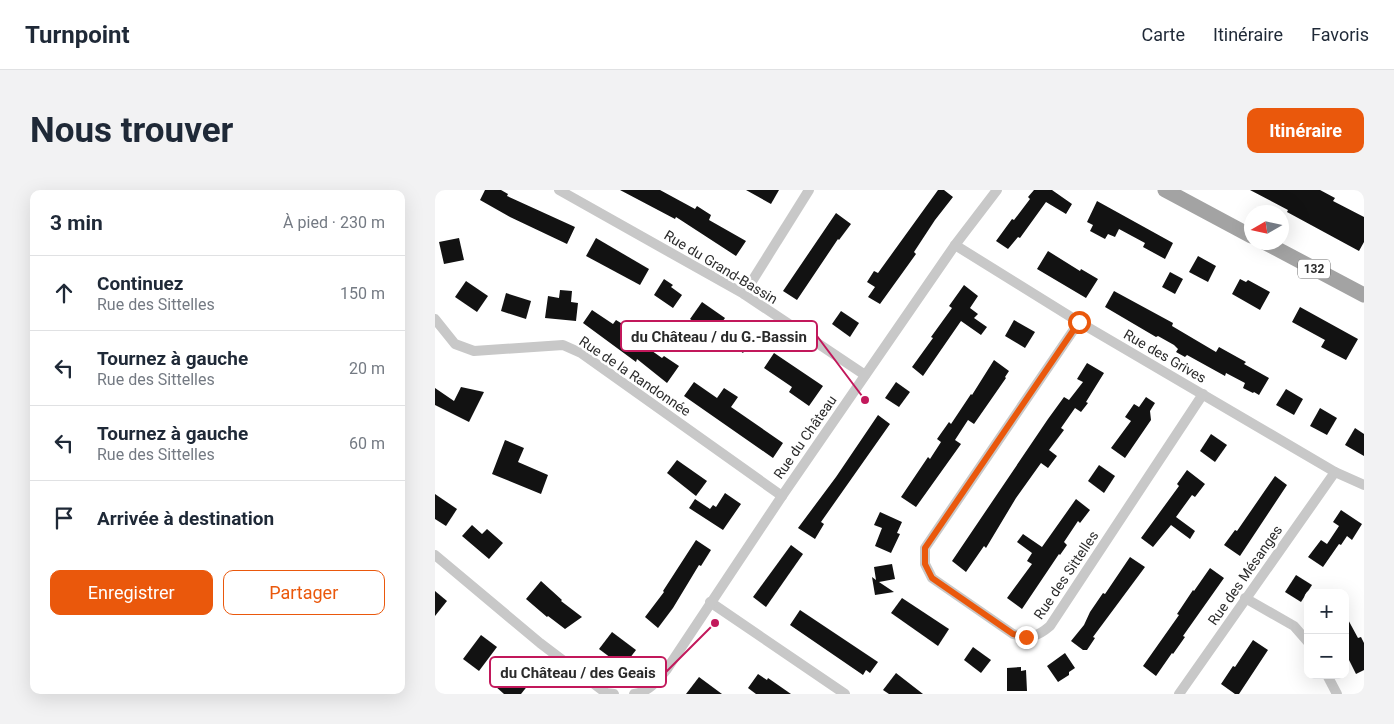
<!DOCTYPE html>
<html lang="fr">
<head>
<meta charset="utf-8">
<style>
	:root { --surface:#fff; --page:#f2f2f3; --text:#1f2937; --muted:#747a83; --line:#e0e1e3; --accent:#ea580c }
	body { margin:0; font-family:Roboto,sans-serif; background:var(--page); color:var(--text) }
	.controls { position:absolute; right:15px; bottom:15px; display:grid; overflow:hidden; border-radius:10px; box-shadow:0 5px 20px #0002 }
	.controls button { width:45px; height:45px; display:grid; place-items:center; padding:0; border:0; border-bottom:1px solid var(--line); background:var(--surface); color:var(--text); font:25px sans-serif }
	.compass { position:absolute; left:809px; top:15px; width:45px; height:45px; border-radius:50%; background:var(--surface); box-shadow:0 5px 20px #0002; rotate:261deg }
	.stop { position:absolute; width:15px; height:15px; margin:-11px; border:4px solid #ea580c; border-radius:50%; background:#fff }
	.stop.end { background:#ea580c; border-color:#fff; box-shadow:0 1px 5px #0008 }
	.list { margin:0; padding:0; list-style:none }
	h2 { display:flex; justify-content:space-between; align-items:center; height:65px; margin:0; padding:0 20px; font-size:21px }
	h2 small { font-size:16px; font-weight:400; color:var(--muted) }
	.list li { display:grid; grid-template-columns:32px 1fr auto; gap:15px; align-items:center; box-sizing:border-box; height:75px; padding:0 20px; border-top:1px solid var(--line) }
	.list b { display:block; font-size:19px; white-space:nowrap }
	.list p { margin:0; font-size:16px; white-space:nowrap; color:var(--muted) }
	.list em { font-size:16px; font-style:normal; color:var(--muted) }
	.actions { display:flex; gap:10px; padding:15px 20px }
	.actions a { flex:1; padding:11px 0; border:1px solid var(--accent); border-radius:10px; text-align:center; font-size:18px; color:var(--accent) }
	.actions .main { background:var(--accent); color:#fff }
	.icon { flex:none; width:28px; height:28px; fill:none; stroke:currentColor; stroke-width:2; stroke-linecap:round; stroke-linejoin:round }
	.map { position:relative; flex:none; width:929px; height:504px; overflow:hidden; border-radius:10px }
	header { display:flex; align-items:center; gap:30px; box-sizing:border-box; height:70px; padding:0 25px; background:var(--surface); border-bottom:1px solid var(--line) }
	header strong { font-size:24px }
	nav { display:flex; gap:28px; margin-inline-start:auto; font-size:18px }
	.intro { display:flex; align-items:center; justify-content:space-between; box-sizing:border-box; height:120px; padding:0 30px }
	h1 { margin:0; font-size:35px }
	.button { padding:12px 22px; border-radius:10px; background:var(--accent); color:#fff; font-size:18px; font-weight:700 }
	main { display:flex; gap:30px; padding:0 30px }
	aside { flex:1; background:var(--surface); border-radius:10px; box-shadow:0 5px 20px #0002 }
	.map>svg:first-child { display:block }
	.building { fill:#121212 }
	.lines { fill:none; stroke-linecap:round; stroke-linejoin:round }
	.street { stroke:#c8c8c8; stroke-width:10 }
	.primary { stroke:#a3a3a3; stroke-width:15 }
	.route { stroke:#ea580c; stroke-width:6 }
	.labels { text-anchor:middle; stroke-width:5; stroke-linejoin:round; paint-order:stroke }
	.shield { fill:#fff; stroke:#6b6b6b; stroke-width:1 }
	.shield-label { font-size:12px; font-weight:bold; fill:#2b2b2b }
	.street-label { font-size:14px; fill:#2b2b2b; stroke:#fff }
	.leader { fill:none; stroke:#c2185b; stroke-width:2 }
	.callout-dot { fill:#c2185b; stroke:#fff; stroke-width:2 }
	.callout { fill:#fff; stroke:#c2185b; stroke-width:2 }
	.callout-label { font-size:15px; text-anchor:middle; font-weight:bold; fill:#2b2b2b }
</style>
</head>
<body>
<header>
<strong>Turnpoint</strong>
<nav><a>Carte</a><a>Itinéraire</a><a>Favoris</a></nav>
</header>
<div class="intro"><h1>Nous trouver</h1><a class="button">Itinéraire</a></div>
<main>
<aside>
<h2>3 min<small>À pied · 230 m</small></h2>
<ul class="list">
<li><svg class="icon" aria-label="ahead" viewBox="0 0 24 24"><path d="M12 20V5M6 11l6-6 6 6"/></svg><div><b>Continuez</b><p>Rue des Sittelles</p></div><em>150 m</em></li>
<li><svg class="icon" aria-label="left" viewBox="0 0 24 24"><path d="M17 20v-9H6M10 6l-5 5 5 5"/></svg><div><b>Tournez à gauche</b><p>Rue des Sittelles</p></div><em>20 m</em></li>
<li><svg class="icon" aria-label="left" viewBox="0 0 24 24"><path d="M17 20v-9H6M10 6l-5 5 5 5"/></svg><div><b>Tournez à gauche</b><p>Rue des Sittelles</p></div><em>60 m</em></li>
<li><svg class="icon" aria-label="arrive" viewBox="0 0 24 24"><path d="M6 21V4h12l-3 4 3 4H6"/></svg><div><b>Arrivée à destination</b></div></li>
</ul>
<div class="actions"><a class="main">Enregistrer</a><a>Partager</a></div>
</aside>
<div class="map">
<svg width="929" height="504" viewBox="0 0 929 504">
	<rect width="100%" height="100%" fill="#fff"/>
	<g class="building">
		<path d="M50 0H66L73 4 72 6 140 37 132 54 75 27 45 10Z"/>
		<path d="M185 0H225L260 19 262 16 276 25 274 30 311 51 301 66 241 27 240 29Z"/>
		<path d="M311 0H344L336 14Z"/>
		<path d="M503 0H509L518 7 500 30 479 62 481 64 445 114 433 107 440 97 432 92 439 81 443 83Z"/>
		<path d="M599 0H617L637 14 631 24 611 12 585 48 583 47 573 59 561 51 577 29 579 30 595 9 593 7Z"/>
		<path d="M815 0H885L900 8 898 11 929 27V52L924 61 852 22 853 20Z"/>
		<path d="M662 11 738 53 730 69 708 57 710 53 684 39 680 47 673 44 670 49 655 41 658 35 652 32Z"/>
		<path d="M401 23 416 34 404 50 403 49 362 110 348 101Z"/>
		<path d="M24 48 29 70 9 74 4 52Z"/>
		<path d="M161 48 214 79 205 95 151 66Z"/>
		<path d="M613 61 645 81 646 79 663 89 651 108 602 79Z"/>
		<path d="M763 66 781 76 773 92 754 82Z"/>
		<path d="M735 82 748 89 740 104 727 97Z"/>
		<path d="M229 89 238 95 236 97 247 105 238 118 219 105Z"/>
		<path d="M805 89 811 92 813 90 835 102 825 120 797 104Z"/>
		<path d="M31 91 53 106 42 122 20 107Z"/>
		<path d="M529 95 543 106 535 118 543 124 539 128 552 137 546 145 526 131 488 186 477 177 498 148 496 147 517 118 514 116Z"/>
		<path d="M125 100 137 101 136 112 143 113 141 131 110 128 113 106 124 108Z"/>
		<path d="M679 101 738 133 737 136 781 162 784 157 811 172 809 174 834 188 824 205 819 202 818 203 808 198 810 193 791 183 790 186 752 165 750 167 741 162 743 159 739 155 723 146 721 147 670 117Z"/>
		<path d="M71 103 96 111 91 129 66 121Z"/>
		<path d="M267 112 290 128 278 145 255 129Z"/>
		<path d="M865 117 923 149 911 170 886 157 890 150 857 132Z"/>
		<path d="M157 120 178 134 181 130 199 141 196 146 227 168 229 166 244 176 232 193 202 169 201 172 148 133Z"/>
		<path d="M406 121 424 133 415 147 397 134Z"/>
		<path d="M579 130 600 142 590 158 570 146Z"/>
		<path d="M305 140 318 148 308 163 295 154Z"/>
		<path d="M339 163 388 196 374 216 354 202 357 197 329 178Z"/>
		<path d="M559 170 574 181 570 187 571 188 539 234 533 230 520 250 526 254 481 317 466 307 493 267 495 269 506 252 502 249 514 232 516 234 536 204 537 205Z"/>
		<path d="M652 173 669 183 651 212 653 213 646 222 640 218 626 238 629 240 614 260 622 266 613 278 606 273 581 308 551 358 549 356 531 382 517 371 613 229 629 207 634 210 648 192 642 189Z"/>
		<path d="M259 192 282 208 289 198 303 207 296 217 348 253 338 268 249 206Z"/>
		<path d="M461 192 475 202 464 217 450 208Z"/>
		<path d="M26 197 49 202 34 232 0 215V198L19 211Z"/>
		<path d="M851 199 868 209 859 225 841 215Z"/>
		<path d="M711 207 720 213 715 221 716 230 690 268 676 258 696 231 690 227 699 214 704 217Z"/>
		<path d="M885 218 902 228 892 245 875 236Z"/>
		<path d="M443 225 455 234 386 332 389 334 380 349 363 338 401 287Z"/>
		<path d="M920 238 929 244V266L910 255Z"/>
		<path d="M776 244 792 255 780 272 765 261Z"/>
		<path d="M70 250 89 258 83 272 113 285 106 304 57 284Z"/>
		<path d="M242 270 272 291 261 306 232 283Z"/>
		<path d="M664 275 680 286 669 303 653 291Z"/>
		<path d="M752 280 770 294 760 307 757 305 741 327 760 341 755 349 736 335 718 357 706 348 744 296 742 294Z"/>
		<path d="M840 286 852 295 805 366 789 355 800 340 802 341Z"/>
		<path d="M290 303 306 314 288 340 254 318 260 309 275 319 278 315 281 317Z"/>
		<path d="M0 304 22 319 11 336 0 329Z"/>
		<path d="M641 309 655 320 645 333 643 331 629 352 632 355 625 365 624 364 587 419 572 408 597 374 592 371 597 363 582 352 588 344 607 357Z"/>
		<path d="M906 320 927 334 917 350 912 346 906 355 904 354 888 377 873 367 886 350 892 354 904 336 898 332Z"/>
		<path d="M445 322 467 332 462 343 465 344 456 363 440 356 447 338 439 335Z"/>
		<path d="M37 335 47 344 52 339 68 353 54 369 27 346Z"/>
		<path d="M261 350 276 360 266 376 264 375 238 418 223 438 210 427 229 402 228 401Z"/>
		<path d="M356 355 368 364 331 417 318 407Z"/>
		<path d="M695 367 710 377 658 447 660 448 652 460H648L636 451 649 435 655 422 668 403 670 404Z"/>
		<path d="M457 374 460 389 444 392 459 402 440 405 437 387 441 390 439 377Z"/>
		<path d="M775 378 789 388 748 446 750 447 738 464 737 463 721 486 708 476 744 425 742 424 758 400 759 401Z"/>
		<path d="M861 385 877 395 866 412 850 402Z"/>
		<path d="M106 391 127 410 126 411 147 427 130 439 113 426 112 427 91 409Z"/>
		<path d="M0 401 12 411 0 426Z"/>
		<path d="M467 408 514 439 503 456 456 423Z"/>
		<path d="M365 420 443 472 435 483 431 480 428 485 355 435Z"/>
		<path d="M910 424 923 448 926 447 929 453V480L921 484 910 462Z"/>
		<path d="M177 442 201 460 188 477 164 459Z"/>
		<path d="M46 445 62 457 44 481 28 469Z"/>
		<path d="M818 450 833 460 804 504H800L786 494 798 476 800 477Z"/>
		<path d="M538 457 556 470 546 483 529 470Z"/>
		<path d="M630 463 640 478 634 482V485L623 492 612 476Z"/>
		<path d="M80 473 98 489 86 504H69L60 496Z"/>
		<path d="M586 477V481L591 480 592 501H572V478Z"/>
		<path d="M461 483 488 504H454L448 500Z"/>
		<path d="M323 484 332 490 333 488 356 504H321L313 498Z"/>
		<path d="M264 487 287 504H251Z"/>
	</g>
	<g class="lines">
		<g class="street">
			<path d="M124 0 309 104 430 185"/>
			<path d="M520 55 644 132 900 282 929 295"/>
			<path d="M309 104 374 0"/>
			<path d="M0 129 20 154 39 161 128 155 146 163 347 306"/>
			<path d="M644 132 490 358V374L497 388 578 444C595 448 601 448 615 436L768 204"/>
			<path d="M0 365 105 453 171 503 179 504"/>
			<path d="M810 408 859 436 873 452"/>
			<path d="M275 412 410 504"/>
			<path d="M892 485 902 504"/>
			<path d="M199 504C214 502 223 490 232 479L347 306 520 55 562 0"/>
			<path d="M744 504 900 282"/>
		</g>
		<g class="primary">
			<path d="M730 0 816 46"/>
			<path d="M829 52 929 105"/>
		</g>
	</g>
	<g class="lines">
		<path class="route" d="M591 447 578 444 497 388 490 374V358L644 132"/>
	</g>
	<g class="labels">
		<rect class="shield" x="863" y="69.5" width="32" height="19" rx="4"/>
		<g class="shield-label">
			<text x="879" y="83">132</text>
		</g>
		<g class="street-label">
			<text transform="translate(286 77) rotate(31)" y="5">Rue du Grand-Bassin</text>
			<text transform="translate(730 166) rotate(30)" y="5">Rue des Grives</text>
			<text transform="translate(200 186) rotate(34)" y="5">Rue de la Randonnée</text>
			<text transform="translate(370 247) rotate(-55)" y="5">Rue du Château</text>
			<text transform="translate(631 385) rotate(-56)" y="5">Rue des Sittelles</text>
			<text transform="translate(810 385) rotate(-55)" y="5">Rue des Mésanges</text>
		</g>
	</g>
	<path class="leader" d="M430 210L382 146M280 433L231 482"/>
	<g class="callout-dot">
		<circle cx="430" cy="210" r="5"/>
		<circle cx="280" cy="433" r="5"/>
	</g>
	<g class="callout">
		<rect x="186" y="131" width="196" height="30" rx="5"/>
		<rect x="55" y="467" width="176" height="30" rx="5"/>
	</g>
	<g class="callout-label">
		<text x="284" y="152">du Château / du G.-Bassin</text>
		<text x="143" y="488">du Château / des Geais</text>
	</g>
</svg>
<div class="controls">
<button>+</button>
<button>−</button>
</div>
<svg class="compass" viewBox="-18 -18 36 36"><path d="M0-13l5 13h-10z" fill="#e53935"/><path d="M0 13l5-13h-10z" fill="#747a83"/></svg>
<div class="stop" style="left:644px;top:132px"></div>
<div class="stop end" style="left:591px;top:447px"></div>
</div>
</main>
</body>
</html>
